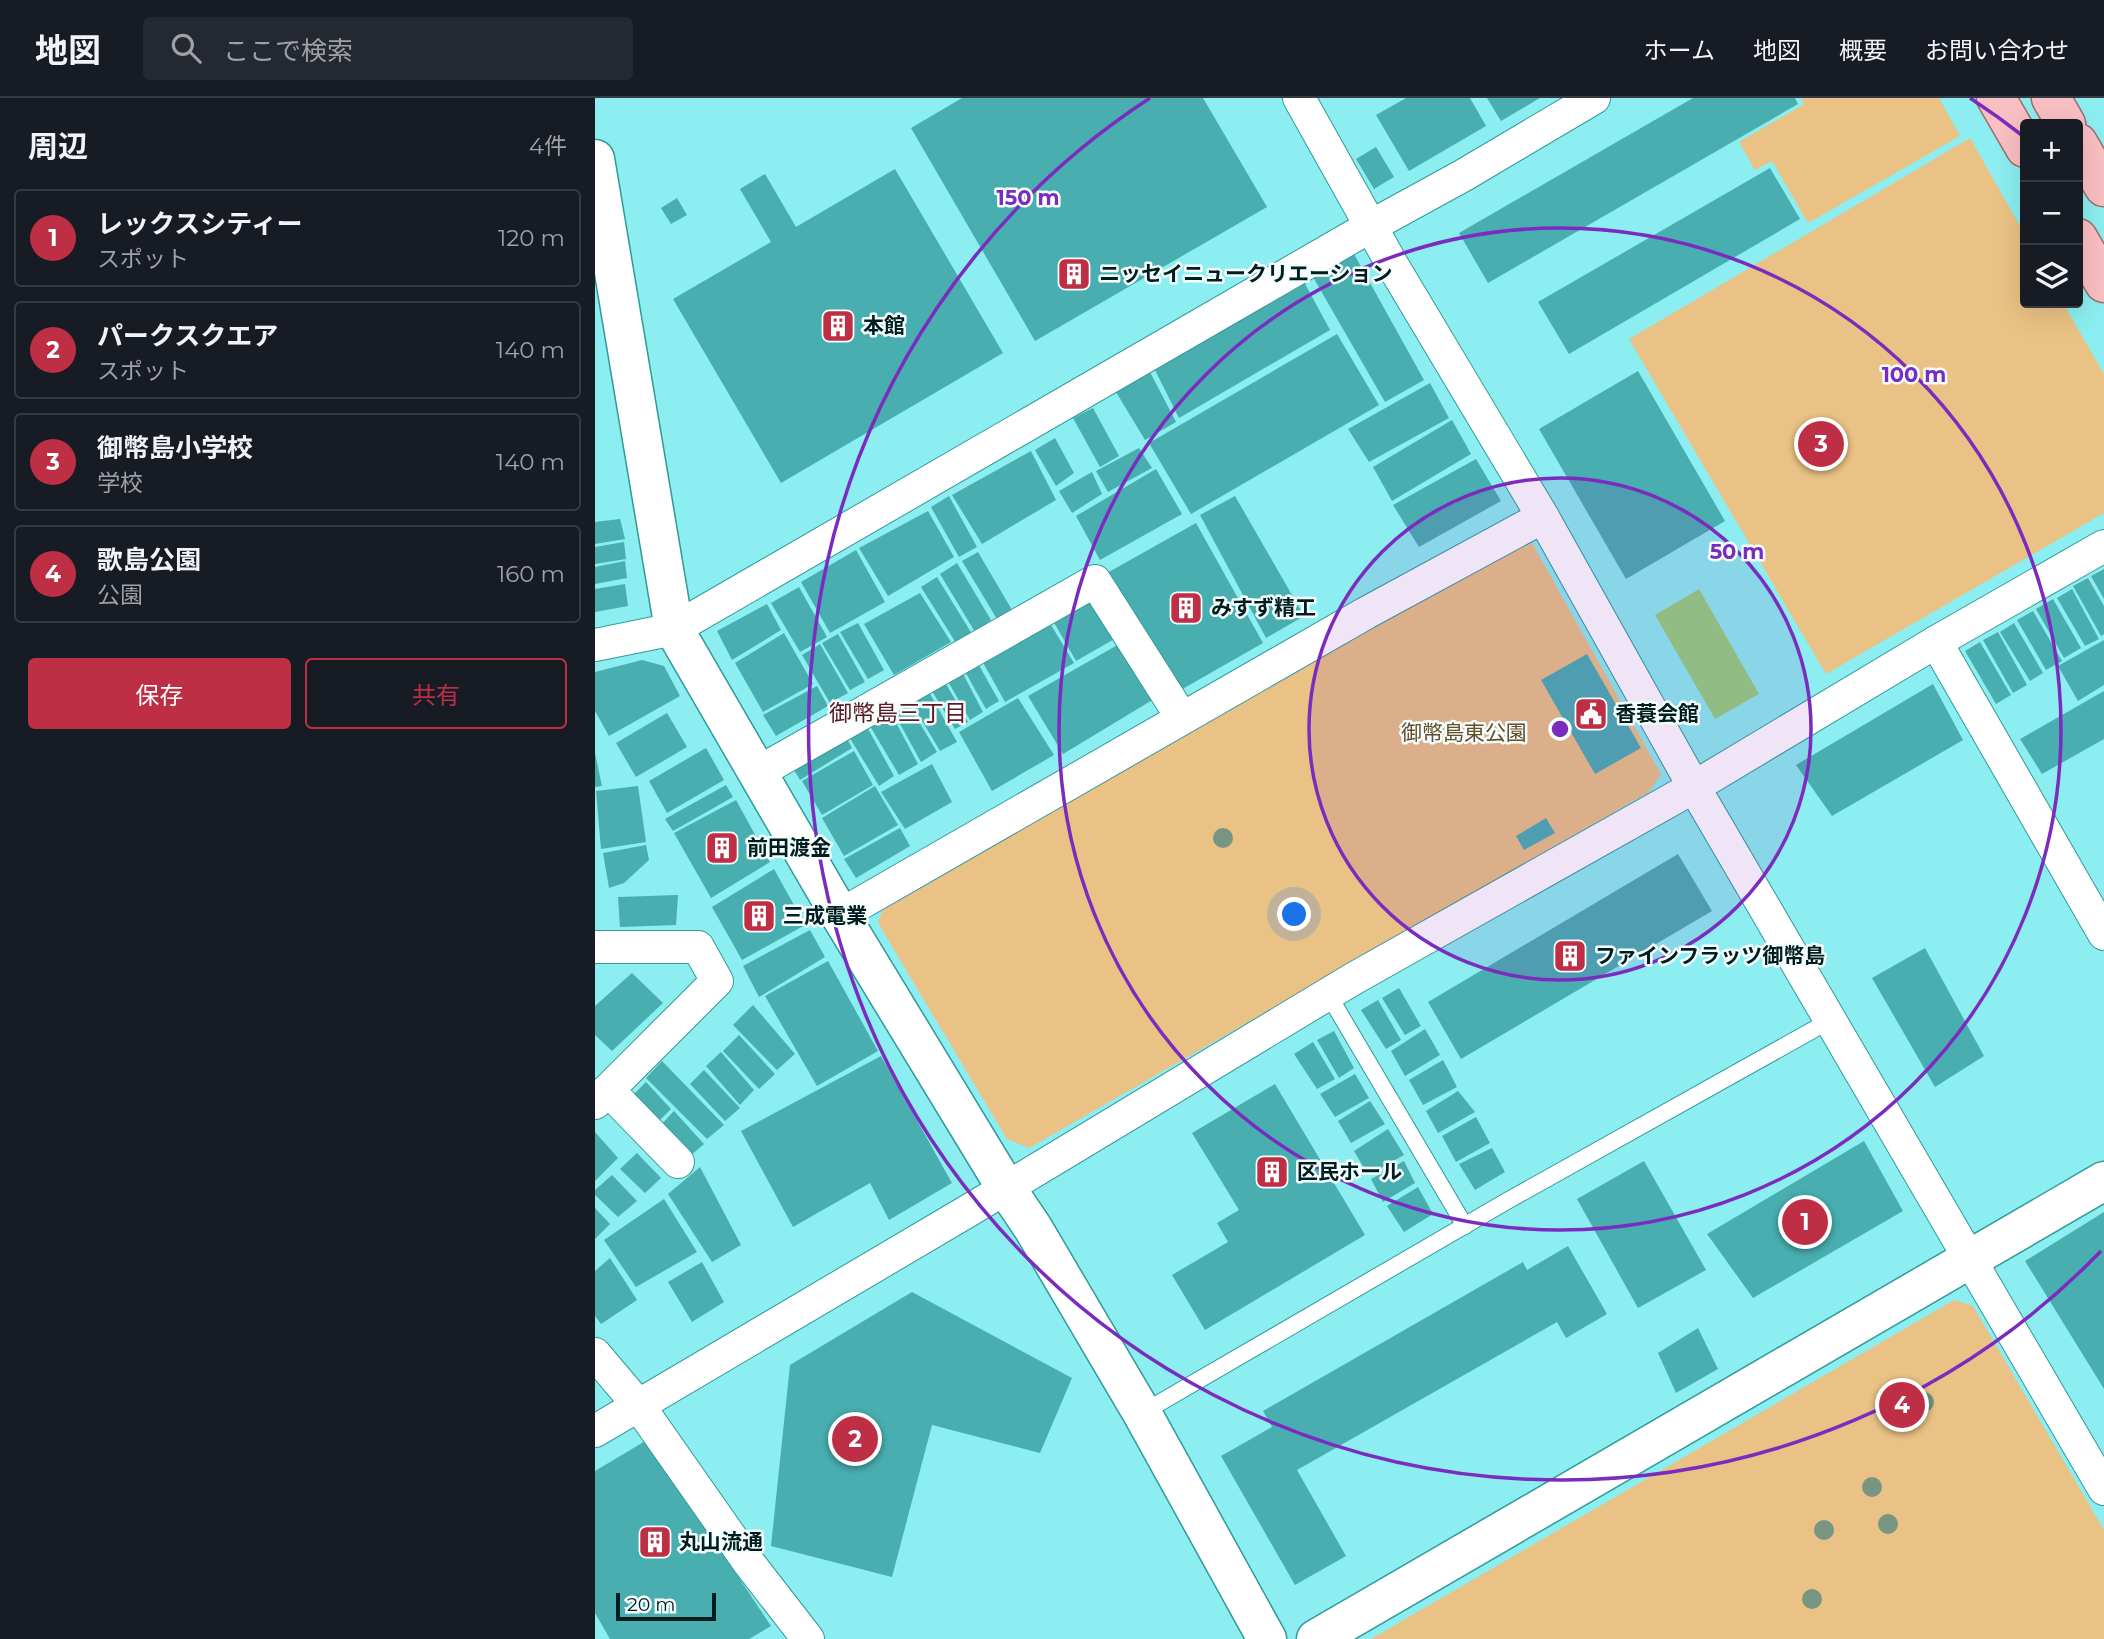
<!DOCTYPE html>
<html lang="ja">
<head>
<meta charset="utf-8">
<style>
	:root { --surface:#171b24; --page:#242831; --text:#f1f3f6; --muted:#9ea1a6; --line:#363941; --accent:#be2e45 }
	body { margin:0; font-family:Montserrat,"Noto Sans JP",sans-serif; background:var(--page); color:var(--text) }
	.controls { position:absolute; right:21px; top:21px; display:grid; overflow:hidden; border-radius:7px; box-shadow:0 7px 28px #0002 }
	.controls button { width:63px; height:63px; display:grid; place-items:center; padding:0; border:0; border-bottom:2px solid var(--line); background:var(--surface); color:var(--text); font:35px sans-serif }
	.scale { position:absolute; left:21px; bottom:18px; width:100px; box-sizing:border-box; padding-left:7px; border:4px solid #001e1f; border-top:0; font-size:19px; line-height:24px; white-space:nowrap; color:#001e1f; -webkit-text-stroke:5px #f5fefe; paint-order:stroke }
	.you { position:absolute; left:700px; top:817px; width:24px; height:24px; margin:-18px; border:5px solid #fff; border-radius:50%; background:#1a73e8; box-shadow:0 0 0 10px #1a73e833 }
	.badge { display:grid; place-items:center; width:46px; height:46px; border-radius:50%; background:var(--accent); color:#fff; font-size:23px; font-weight:700 }
	.pin { position:absolute; translate:-50% -50%; border:4px solid #fff; box-shadow:0 2px 7px #0006 }
	.list { margin:0; padding:0; list-style:none }
	h2 { display:flex; justify-content:space-between; align-items:center; height:91px; margin:0; padding:0 28px; font-size:30px }
	h2 small { font-size:23px; font-weight:400; color:var(--muted) }
	.list li { display:grid; grid-template-columns:46px 1fr auto; gap:21px; align-items:center; box-sizing:border-box; height:98px; margin:0 14px 14px; padding:0 14px; border:2px solid var(--line); border-radius:7px }
	.list b { display:block; font-size:26px; white-space:nowrap }
	.list p { margin:0; font-size:23px; white-space:nowrap; color:var(--muted) }
	.list em { font-size:23px; font-style:normal; color:var(--muted) }
	.actions { display:flex; gap:14px; padding:21px 28px }
	.actions a { flex:1; padding:16px 0; border:2px solid var(--accent); border-radius:7px; text-align:center; font-size:24px; color:var(--accent) }
	.actions .main { background:var(--accent); color:#fff }
	.icon { flex:none; width:38px; height:38px; fill:none; stroke:currentColor; stroke-width:2; stroke-linecap:round; stroke-linejoin:round }
	.map { position:relative; flex:none; width:1509px; height:1541px; overflow:hidden }
	header { display:flex; align-items:center; gap:42px; box-sizing:border-box; height:98px; padding:0 35px; background:var(--surface); border-bottom:2px solid var(--line) }
	header strong { font-size:33px }
	nav { display:flex; gap:38px; margin-inline-start:auto; font-size:24px }
	.search { width:490px; height:63px; background:var(--page); display:flex; align-items:center; gap:18px; box-sizing:border-box; padding:0 24px; border-radius:7px; color:var(--muted); font-size:26px }
	main { display:flex }
	aside { flex:1; background:var(--surface) }
	.map>svg:first-child { display:block }
	.green { fill:#eac285 }
	.water { fill:#95d27d }
	.building { fill:#49aeb0 }
	.lines { fill:none; stroke-linecap:round; stroke-linejoin:round }
	.service-casing { stroke:#30999b; stroke-width:18 }
	.minor-casing { stroke:#30999b; stroke-width:34 }
	.tertiary-casing { stroke:#30999b; stroke-width:41 }
	.primary-casing { stroke:#9f6b6e; stroke-width:41 }
	.service { stroke:#fff; stroke-width:16 }
	.minor { stroke:#fff; stroke-width:32 }
	.tertiary { stroke:#fff; stroke-width:38 }
	.primary { stroke:#f9bfc2; stroke-width:38 }
	.tree { fill:#779581 }
	.ring { fill:none; stroke:#7b2cbf; stroke-width:3.5 }
	.labels { text-anchor:middle; stroke-width:5; stroke-linejoin:round; paint-order:stroke }
	.poi-label { font-size:21px; font-weight:bold; fill:#001e1f; stroke:#f5fefe; text-anchor:start }
	.park-label { font-size:21px; fill:#654d26; stroke:#f5fefe }
	.neighbourhood-label { font-size:23px; fill:#5e1922; stroke:#f5fefe }
	.centre { fill:#7b2cbf; stroke:#f5fefe; stroke-width:3.5 }
	.ring-label { font-size:21px; text-anchor:middle; font-weight:bold; fill:#7b2cbf; stroke:#f5fefe; stroke-width:5; stroke-linejoin:round; paint-order:stroke }
</style>
</head>
<body>
<header>
<strong>地図</strong>
<div class="search"><svg class="icon" aria-label="search" viewBox="0 0 24 24"><circle cx="10" cy="10" r="6"/><path d="M15 15l6 6"/></svg>ここで検索</div>
<nav><a>ホーム</a><a>地図</a><a>概要</a><a>お問い合わせ</a></nav>
</header>
<main>
<aside>
<h2>周辺<small>4件</small></h2>
<ul class="list">
<li><span class="badge">1</span><div><b>レックスシティー</b><p>スポット</p></div><em>120 m</em></li>
<li><span class="badge">2</span><div><b>パークスクエア</b><p>スポット</p></div><em>140 m</em></li>
<li><span class="badge">3</span><div><b>御幣島小学校</b><p>学校</p></div><em>140 m</em></li>
<li><span class="badge">4</span><div><b>歌島公園</b><p>公園</p></div><em>160 m</em></li>
</ul>
<div class="actions"><a class="main">保存</a><a>共有</a></div>
</aside>
<div class="map">
<svg width="1509" height="1541" viewBox="0 0 1509 1541">
	<rect width="100%" height="100%" fill="#8ceef0"/>
	<g class="green">
		<path d="M1206 0H1344L1365 38 1213 125 1177 63 1160 72 1144 44 1209 6Z"/>
		<path d="M1375 40 1430 137V205H1468L1509 276V415L1231 576 1034 241Z"/>
		<path d="M912 442 936 443 1066 676 1054 694 434 1050 412 1041 283 825 289 807Z"/>
		<path d="M1359 1202 1378 1208 1509 1432V1541H776Z"/>
	</g>
	<path class="water" d="M1104 491 1164 596 1120 621 1060 517Z"/>
	<g class="building">
		<path d="M367 0H608L672 109 440 243 316 30Z"/>
		<path d="M811 0H875L891 28 814 73 781 17Z"/>
		<path d="M892 0H945L906 23Z"/>
		<path d="M1098 0H1200L1203 6 893 185 864 135Z"/>
		<path d="M781 49 799 79 779 91 761 61Z"/>
		<path d="M1175 70 1205 121 974 256 943 204Z"/>
		<path d="M300 71 408 255 186 385 78 201 176 144 145 91 170 76 201 129Z"/>
		<path d="M82 100 92 117 76 126 66 110Z"/>
		<path d="M759 156 829 282 790 304 718 179Z"/>
		<path d="M708 182 735 232 584 320 559 270Z"/>
		<path d="M742 236 784 307 596 416 554 345Z"/>
		<path d="M1043 273 1130 423 1031 481 944 331Z"/>
		<path d="M555 274 581 324 550 342 521 294Z"/>
		<path d="M835 285 854 320 774 364 753 331Z"/>
		<path d="M498 310 524 358 505 369 478 320Z"/>
		<path d="M857 322 876 356 797 403 778 369Z"/>
		<path d="M460 340 479 375 461 388 440 352Z"/>
		<path d="M544 350 557 370 513 394 501 373Z"/>
		<path d="M436 353 461 402 387 446 357 397Z"/>
		<path d="M881 361 906 403 824 449 798 407Z"/>
		<path d="M561 371 587 416 505 462 481 418Z"/>
		<path d="M497 374 507 396 477 415 464 393Z"/>
		<path d="M354 398 382 449 364 459 336 409Z"/>
		<path d="M640 398 709 518 671 540 605 417Z"/>
		<path d="M333 413 359 459 293 498 264 450Z"/>
		<path d="M25 421 30 441 0 446V424Z"/>
		<path d="M601 425 668 545 584 593 512 475Z"/>
		<path d="M29 444 31 461 0 466V449Z"/>
		<path d="M261 452 290 504 235 535 206 484Z"/>
		<path d="M383 454 417 512 402 521 367 463Z"/>
		<path d="M30 463 32 480 0 486V469Z"/>
		<path d="M362 465 396 522 380 534 345 476Z"/>
		<path d="M1509 471V501L1496 478Z"/>
		<path d="M342 479 377 536 361 545 326 489Z"/>
		<path d="M1493 480 1509 508V536L1506 538 1478 488Z"/>
		<path d="M30 486 33 508 0 514V491Z"/>
		<path d="M204 489 232 539 205 554 176 505Z"/>
		<path d="M1477 491 1504 541 1490 548 1462 500Z"/>
		<path d="M325 495 356 544 299 577 269 526Z"/>
		<path d="M498 497 523 539 481 563 457 521Z"/>
		<path d="M1458 501 1486 550 1469 560 1441 511Z"/>
		<path d="M172 506 186 532 137 562 122 533Z"/>
		<path d="M1438 513 1467 563 1451 572 1422 522Z"/>
		<path d="M453 522 479 565 410 604 386 561Z"/>
		<path d="M263 525 289 572 273 581 245 534Z"/>
		<path d="M1419 525 1448 575 1435 583 1405 534Z"/>
		<path d="M1403 534 1432 587 1418 595 1388 542Z"/>
		<path d="M189 535 218 586 168 614 140 565Z"/>
		<path d="M243 536 270 584 255 592 227 545Z"/>
		<path d="M1509 542V587L1483 603 1463 568Z"/>
		<path d="M1385 544 1416 597 1401 606 1370 553Z"/>
		<path d="M526 545 559 601 468 656 433 598Z"/>
		<path d="M225 546 253 595 235 605 207 557Z"/>
		<path d="M992 556 1046 650 1000 676 946 582Z"/>
		<path d="M47 562 69 568 85 598 14 638 0 613V574Z"/>
		<path d="M381 562 404 603 391 611 368 570Z"/>
		<path d="M365 570 388 614 375 622 350 578Z"/>
		<path d="M347 579 373 624 360 631 334 588Z"/>
		<path d="M1338 586 1368 642 1237 718 1201 667Z"/>
		<path d="M222 588 233 608 181 638 168 617Z"/>
		<path d="M1509 593V641L1447 676 1425 641Z"/>
		<path d="M334 594 362 644 345 653 317 606Z"/>
		<path d="M423 600 459 657 397 693 364 634Z"/>
		<path d="M314 607 342 654 326 664 299 615Z"/>
		<path d="M72 615 92 649 41 679 21 645Z"/>
		<path d="M297 617 323 666 304 677 275 628Z"/>
		<path d="M271 627 299 678 284 688 253 637Z"/>
		<path d="M250 637 257 650 205 682 196 667Z"/>
		<path d="M111 650 129 682 72 715 54 683Z"/>
		<path d="M259 653 278 687 227 717 207 683Z"/>
		<path d="M0 655 7 688 0 689Z"/>
		<path d="M337 666 357 704 310 731 286 694Z"/>
		<path d="M131 687 138 699 78 733 70 721Z"/>
		<path d="M43 688 51 744 6 751 1 693Z"/>
		<path d="M280 688 303 727 249 758 227 720Z"/>
		<path d="M141 702 175 764 116 800 79 735Z"/>
		<path d="M951 720 960 735 929 752 921 738Z"/>
		<path d="M305 730 315 748 261 780 249 761Z"/>
		<path d="M51 747 54 762 29 785 14 790 8 755Z"/>
		<path d="M1083 756 1117 813 866 961 833 904Z"/>
		<path d="M179 771 210 827 147 862 117 809Z"/>
		<path d="M83 797 81 827 25 829 23 799Z"/>
		<path d="M215 832 230 859 164 899 148 868Z"/>
		<path d="M1330 850 1389 958 1340 989 1277 880Z"/>
		<path d="M233 863 283 953 222 988 170 898Z"/>
		<path d="M37 875 68 905 17 953 0 937V908Z"/>
		<path d="M804 890 826 928 810 937 787 900Z"/>
		<path d="M783 902 806 942 791 951 766 912Z"/>
		<path d="M158 907 200 956 182 972 138 927Z"/>
		<path d="M830 931 845 957 810 978 796 953Z"/>
		<path d="M739 933 759 970 744 980 722 942Z"/>
		<path d="M144 937 180 976 164 991 128 953Z"/>
		<path d="M718 944 740 981 722 991 699 956Z"/>
		<path d="M126 954 159 992 145 1007 111 968Z"/>
		<path d="M286 958 357 1085 294 1122 275 1085 198 1129 146 1033Z"/>
		<path d="M848 962 862 989 828 1007 814 982Z"/>
		<path d="M67 963 129 1027 112 1041 51 980Z"/>
		<path d="M109 972 145 1010 130 1023 95 986Z"/>
		<path d="M760 976 774 1000 740 1019 725 996Z"/>
		<path d="M51 984 76 1011 62 1025 36 999Z"/>
		<path d="M680 986 770 1137 610 1232 577 1177 633 1144 622 1125 644 1112 597 1035Z"/>
		<path d="M863 993 880 1014 843 1035 831 1013Z"/>
		<path d="M775 1003 790 1026 756 1045 743 1023Z"/>
		<path d="M79 1013 109 1046 94 1059 65 1028Z"/>
		<path d="M881 1019 895 1045 861 1064 847 1038Z"/>
		<path d="M793 1031 809 1057 773 1077 759 1053Z"/>
		<path d="M0 1034 23 1060 0 1083Z"/>
		<path d="M1269 1043 1308 1113 1158 1200 1112 1136Z"/>
		<path d="M897 1050 910 1074 880 1092 864 1066Z"/>
		<path d="M42 1055 66 1080 50 1095 25 1071Z"/>
		<path d="M809 1063 820 1085 788 1104 776 1081Z"/>
		<path d="M1049 1063 1111 1172 1043 1210 982 1101Z"/>
		<path d="M105 1069 146 1147 117 1164 73 1096Z"/>
		<path d="M17 1077 42 1103 23 1119 0 1097V1092Z"/>
		<path d="M823 1089 838 1116 809 1134 792 1108Z"/>
		<path d="M69 1101 102 1154 41 1189 9 1142Z"/>
		<path d="M0 1110 15 1126 0 1141Z"/>
		<path d="M1509 1114V1291L1430 1163Z"/>
		<path d="M973 1148 1012 1216 971 1240 962 1224 702 1372 751 1458 700 1487 626 1358 677 1329 668 1313 928 1164 932 1172Z"/>
		<path d="M15 1160 42 1202 6 1226 0 1218V1173Z"/>
		<path d="M107 1164 129 1204 97 1224 73 1184Z"/>
		<path d="M317 1194 477 1280 445 1355 337 1327 297 1479 176 1448 195 1267Z"/>
		<path d="M1103 1230 1123 1271 1081 1295 1063 1255Z"/>
		<path d="M52 1342 176 1528 154 1541H15L0 1515V1373Z"/>
	</g>
	<g class="lines">
		<defs>
			<g id="service">
				<path d="M733 896 870 1128"/>
				<path d="M547 1315 912 1103 1234 923"/>
			</g>
			<g id="minor">
				<path d="M704 0 798 168 948 419 1099 689 1509 1391"/>
				<path d="M1341 544 1509 836"/>
				<path d="M0 547 79 531 776 128 869 77 999 0"/>
				<path d="M162 675 500 483 587 620"/>
				<path d="M245 817 771 515 948 419"/>
				<path d="M0 849H103L122 883 0 1005"/>
				<path d="M13 992 83 1064"/>
				<path d="M0 1256 44 1308 154 1465 213 1541"/>
				<path d="M0 1333 378 1110 758 881 1099 689 1341 544 1509 448"/>
			</g>
			<g id="tertiary">
				<path d="M0 61 79 531 245 817 411 1090 438 1130 547 1315 672 1541"/>
				<path d="M721 1541 1509 1083"/>
			</g>
			<g id="primary">
				<path d="M1401 0 1430 50"/>
				<path d="M1456 0 1471 26"/>
				<path d="M1483 45 1509 89"/>
				<path d="M1483 140 1509 185"/>
			</g>
		</defs>
		<use href="#service" class="service-casing"/>
		<use href="#minor" class="minor-casing"/>
		<use href="#tertiary" class="tertiary-casing"/>
		<use href="#primary" class="primary-casing"/>
		<use href="#service" class="service"/>
		<use href="#minor" class="minor"/>
		<use href="#tertiary" class="tertiary"/>
		<use href="#primary" class="primary"/>
	</g>
	<g class="tree">
		<circle cx="628" cy="740" r="10"/>
		<circle cx="1329" cy="1304" r="10"/>
		<circle cx="1277" cy="1389" r="10"/>
		<circle cx="1293" cy="1426" r="10"/>
		<circle cx="1229" cy="1432" r="10"/>
		<circle cx="1217" cy="1501" r="10"/>
	</g>
	<circle cx="965" cy="631" r="251" fill="#7b2cbf" fill-opacity=".12"/>
	<g class="ring">
		<circle cx="965" cy="631" r="251"/>
		<circle cx="965" cy="631" r="501"/>
		<path d="M1506 1153A752 752 0 1 1 555 0M1375 0A752 752 0 0 1 1428 38"/>
	</g>
	<defs>
		<symbol id="building-square" viewBox="-11 -11 22 22"><rect x="-9" y="-9" width="18" height="18" rx="4" fill="#be2e45" stroke="#f5fefe"/><path d="M-4-6H4V6H1V3H-1V6H-4ZM-2.5-4.3h1.7v1.8h-1.7ZM.8-4.3h1.7v1.8H.8ZM-2.5-1h1.7V.8h-1.7ZM.8-1h1.7V.8H.8Z" fill="#fff"/></symbol>
		<symbol id="civic-square" viewBox="-11 -11 22 22"><rect x="-9" y="-9" width="18" height="18" rx="4" fill="#be2e45" stroke="#f5fefe"/><path d="M-.6-6.5H3V-4.5H.6V-3L4-1V1h2V6H-6V1h2V-1L-.6-3ZM-1.2 2.5V6h2.4V2.5Z" fill="#fff"/></symbol>
	</defs>
	<g fill-rule="evenodd">
		<use href="#building-square" x="460" y="157" width="38" height="38"/>
		<use href="#building-square" x="224" y="209" width="38" height="38"/>
		<use href="#building-square" x="572" y="491" width="38" height="38"/>
		<use href="#civic-square" x="977" y="597" width="38" height="38"/>
		<use href="#building-square" x="108" y="731" width="38" height="38"/>
		<use href="#building-square" x="145" y="799" width="38" height="38"/>
		<use href="#building-square" x="956" y="839" width="38" height="38"/>
		<use href="#building-square" x="658" y="1055" width="38" height="38"/>
		<use href="#building-square" x="41" y="1425" width="38" height="38"/>
	</g>
	<g class="labels">
		<g class="poi-label">
			<text x="504" y="183">ニッセイニュークリエーション</text>
			<text x="268" y="235">本館</text>
			<text x="616" y="517">みすず精工</text>
			<text x="1020" y="623">香蓑会館</text>
			<text x="152" y="757">前田渡金</text>
			<text x="188" y="825">三成電業</text>
			<text x="1000" y="865">ファインフラッツ御幣島</text>
			<text x="702" y="1081">区民ホール</text>
			<text x="84" y="1451">丸山流通</text>
		</g>
		<g class="park-label">
			<text x="869" y="642">御幣島東公園</text>
		</g>
		<g class="neighbourhood-label">
			<text x="303" y="623">御幣島三丁目</text>
		</g>
	</g>
	<circle cx="965" cy="631" r="10" class="centre"/>
	<g class="ring-label">
		<text x="433" y="107">150 m</text>
		<text x="1319" y="284">100 m</text>
		<text x="1142" y="461">50 m</text>
	</g>
</svg>
<div class="controls">
<button>+</button>
<button>−</button>
<button><svg class="icon" aria-label="layers" viewBox="0 0 24 24"><path d="M12 4l9 5-9 5-9-5zM3 14l9 5 9-5"/></svg></button>
</div>
<div class="scale">20 m</div>
<div class="you"></div>
<div class="pin badge" style="left:1210px;top:1124px">1</div>
<div class="pin badge" style="left:260px;top:1341px">2</div>
<div class="pin badge" style="left:1226px;top:346px">3</div>
<div class="pin badge" style="left:1307px;top:1307px">4</div>
</div>
</main>
</body>
</html>
